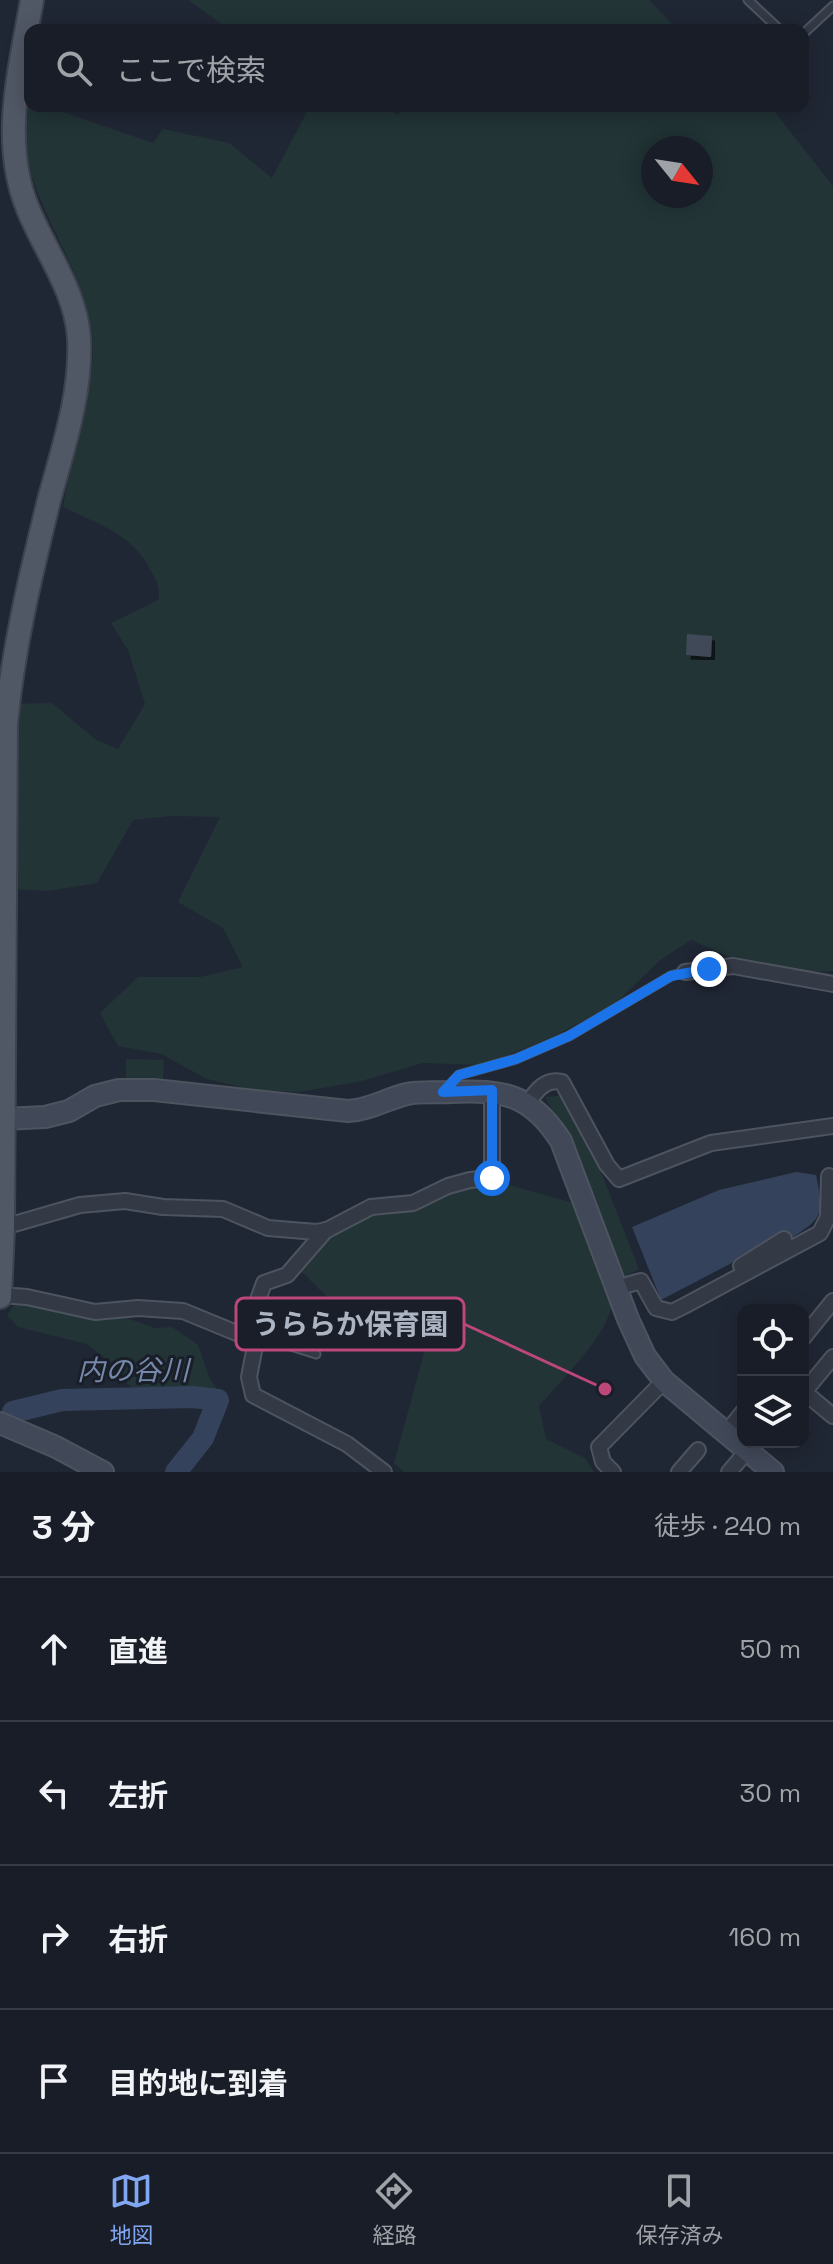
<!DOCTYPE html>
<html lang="ja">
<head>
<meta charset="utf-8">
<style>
	:root { --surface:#181d27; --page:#21262f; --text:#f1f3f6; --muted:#9fa2a7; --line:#363b44; --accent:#81a6f2 }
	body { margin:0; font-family:"Space Grotesk","Noto Sans JP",sans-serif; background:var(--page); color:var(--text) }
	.controls { position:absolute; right:24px; bottom:24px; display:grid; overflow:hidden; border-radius:16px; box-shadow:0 4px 20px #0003 }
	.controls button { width:72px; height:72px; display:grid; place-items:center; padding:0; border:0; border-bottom:2px solid var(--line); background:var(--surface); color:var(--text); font:40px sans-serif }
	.compass { position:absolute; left:641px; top:136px; width:72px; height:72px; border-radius:50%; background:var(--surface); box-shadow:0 4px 20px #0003; rotate:120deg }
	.stop { position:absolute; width:24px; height:24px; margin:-18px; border:6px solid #1a73e8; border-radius:50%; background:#fff }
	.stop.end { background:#1a73e8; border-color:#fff; box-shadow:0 2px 8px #0008 }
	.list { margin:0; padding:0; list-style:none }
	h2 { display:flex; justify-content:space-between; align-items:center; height:104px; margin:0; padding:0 32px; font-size:34px }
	h2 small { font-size:26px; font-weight:400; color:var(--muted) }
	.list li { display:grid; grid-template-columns:52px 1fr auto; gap:24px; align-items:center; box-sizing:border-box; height:144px; padding:0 32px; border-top:2px solid var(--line) }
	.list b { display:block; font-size:30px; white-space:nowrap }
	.list em { font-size:26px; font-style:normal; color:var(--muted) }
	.icon { flex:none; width:44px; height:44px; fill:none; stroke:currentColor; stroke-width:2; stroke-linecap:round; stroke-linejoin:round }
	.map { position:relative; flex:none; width:833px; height:1472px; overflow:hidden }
	.search { position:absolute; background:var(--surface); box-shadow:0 4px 20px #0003; left:24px; right:24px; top:24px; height:88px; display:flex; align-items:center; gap:20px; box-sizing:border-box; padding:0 28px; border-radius:16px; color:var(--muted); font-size:30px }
	.sheet { height:680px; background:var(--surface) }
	nav { display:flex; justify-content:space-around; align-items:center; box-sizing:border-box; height:112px; border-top:2px solid var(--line); background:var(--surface); font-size:22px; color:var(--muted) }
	nav a { display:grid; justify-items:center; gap:4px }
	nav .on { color:var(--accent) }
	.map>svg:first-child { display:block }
	.green { fill:#223436; fill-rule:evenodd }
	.water { fill:#34425b }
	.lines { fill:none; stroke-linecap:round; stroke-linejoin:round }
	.river { stroke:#34425b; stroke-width:22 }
	.building { fill:#414a59; filter:url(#shadow) }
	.lane-casing { stroke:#4d5460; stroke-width:11 }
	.street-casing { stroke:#4d5460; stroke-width:18 }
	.secondary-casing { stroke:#4d5460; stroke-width:24 }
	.primary-casing { stroke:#3c424e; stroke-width:26 }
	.lane { stroke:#333945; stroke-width:7 }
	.street { stroke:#333945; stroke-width:14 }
	.secondary { stroke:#414858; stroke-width:20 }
	.primary { stroke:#515865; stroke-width:22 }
	.route { stroke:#1a73e8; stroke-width:10 }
	.labels { text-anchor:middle; stroke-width:6; stroke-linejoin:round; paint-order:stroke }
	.water-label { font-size:28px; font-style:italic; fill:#7689aa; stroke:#191e29 }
	.leader { fill:none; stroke:#bc477a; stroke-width:3 }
	.callout-dot { fill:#bc477a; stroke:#191e29; stroke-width:3 }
	.callout { fill:#191e29; stroke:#bc477a; stroke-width:3 }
	.callout-label { font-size:28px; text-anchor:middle; font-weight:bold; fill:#adb4c2 }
</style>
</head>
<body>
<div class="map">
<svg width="833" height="1472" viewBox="0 0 833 1472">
	<defs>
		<filter id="shadow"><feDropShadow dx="4.5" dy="4.5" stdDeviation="0" flood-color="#0009"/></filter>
	</defs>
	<rect width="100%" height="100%" fill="#202734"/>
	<g class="green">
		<path d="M188 0H649L678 30H230Z"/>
		<path d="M29 102 30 106 54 109 153 143 163 129 229 143 272 178 310 106H377L398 115 405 106H770L833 186V971L803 972 741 962 691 940 660 960 614 1005 548 1039 483 1065 423 1063 358 1082 299 1092 254 1090 207 1079 161 1054 118 1046 100 1013 138 977H200L243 967 223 928 178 902 220 817 171 816 133 820 97 883 48 891 10 889 0 704 52 703 96 740 118 749 145 704 128 650 111 623 158 600C161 588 157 582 151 571 133 534 98 524 63 507 67 483 72 459 77 435 85 400 98 364 91 327 82 274 50 230 33 180 24 155 26 127 29 102ZM653 148H701V196H653Z"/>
		<path d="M126 1059 164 1060 163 1079 126 1078Z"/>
		<path d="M560 1096 600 1170 639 1269 622 1278 582 1163 545 1097Z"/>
		<path d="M472 1184 509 1185 573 1203C582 1218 614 1285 613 1300 609 1335 561 1380 539 1406L546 1439 585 1458 594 1472H404L394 1463 424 1353 377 1309 329 1299 296 1266 318 1240 359 1217 421 1206Z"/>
		<path d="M40 1301 67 1315 96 1314 127 1318 155 1328 172 1327 198 1345 210 1379 223 1398 203 1394 161 1397 142 1395 124 1381 113 1364 87 1344 18 1327 7 1315 16 1302Z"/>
	</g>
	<path class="water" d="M796 1172 816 1175C824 1213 824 1218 791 1238L787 1234 661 1300 632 1227 719 1190Z"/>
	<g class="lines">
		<path class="river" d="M13 1412 62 1400 193 1397 218 1400 203 1438 176 1472"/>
	</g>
	<path class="building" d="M687 634 712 636 711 657 686 655Z"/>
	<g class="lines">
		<defs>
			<g id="lane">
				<path d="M748 0 780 30"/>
				<path d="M803 34 833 6"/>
				<path d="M447 1088 459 1075 516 1059 569 1036 671 976 685 972"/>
				<path d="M256 1341 259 1336 316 1354"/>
			</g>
			<g id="street">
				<path d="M685 972 733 966 833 984"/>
				<path d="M527 1104C536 1091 545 1078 562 1082L607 1165 619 1179 711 1143 833 1126"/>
				<path d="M0 1228 80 1205 125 1201 163 1207 223 1209 268 1228 316 1232 327 1230 371 1207 413 1203 448 1186 470 1180 492 1178V1090"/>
				<path d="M741 1266 784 1239"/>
				<path d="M616 1288 641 1281 656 1308 672 1312 684 1306 820 1233 828 1217 829 1176"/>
				<path d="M0 1295 27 1297 95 1312 138 1308 183 1311 256 1341 249 1377 253 1395 347 1444 384 1472"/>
				<path d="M245 1336 264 1283 287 1275 326 1230"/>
				<path d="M803 1338 833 1301"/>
				<path d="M803 1391 833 1416"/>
				<path d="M804 1392 833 1357"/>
				<path d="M726 1433 743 1412"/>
				<path d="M613 1472 603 1462 599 1447 664 1381"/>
				<path d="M679 1472 698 1450"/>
				<path d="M729 1472 747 1451"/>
			</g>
			<g id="secondary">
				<path d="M3 1119 45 1117 69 1111 95 1096 119 1090H154L348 1111C370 1110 386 1099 407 1094 421 1091 436 1093 450 1092 504 1090 530 1093 561 1141L628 1319 645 1356 664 1381 773 1472"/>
				<path d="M0 1423 56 1447 103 1472"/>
			</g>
			<path id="primary" d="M0 1297 3 1228 6 724C13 649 30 578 48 504 62 451 82 394 79 338 76 291 45 251 28 209 0 142 20 69 32 0"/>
		</defs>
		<use href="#lane" class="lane-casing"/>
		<use href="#street" class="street-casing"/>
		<use href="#secondary" class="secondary-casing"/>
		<use href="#primary" class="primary-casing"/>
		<use href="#lane" class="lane"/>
		<use href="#street" class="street"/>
		<use href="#secondary" class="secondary"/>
		<use href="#primary" class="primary"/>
	</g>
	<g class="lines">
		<path class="route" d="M492 1178V1090L443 1092 459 1075 516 1059 569 1036 671 976 709 969"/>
	</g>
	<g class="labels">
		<g class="water-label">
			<text x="133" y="1380">内の谷川</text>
		</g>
	</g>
	<path class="leader" d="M605 1389L464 1324"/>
	<circle class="callout-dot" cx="605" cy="1389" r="8"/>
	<rect class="callout" x="236" y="1298" width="228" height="52" rx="8"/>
	<g class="callout-label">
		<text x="350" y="1334">うららか保育園</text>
	</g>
</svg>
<div class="controls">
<button><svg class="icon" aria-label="locate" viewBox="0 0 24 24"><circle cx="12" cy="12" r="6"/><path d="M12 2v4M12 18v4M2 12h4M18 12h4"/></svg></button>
<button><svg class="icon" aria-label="layers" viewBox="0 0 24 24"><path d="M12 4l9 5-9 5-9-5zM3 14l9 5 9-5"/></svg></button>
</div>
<svg class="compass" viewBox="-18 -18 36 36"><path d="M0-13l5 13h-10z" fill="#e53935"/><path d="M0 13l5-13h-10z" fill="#9fa2a7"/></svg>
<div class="stop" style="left:492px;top:1178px"></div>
<div class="stop end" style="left:709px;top:969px"></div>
<div class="search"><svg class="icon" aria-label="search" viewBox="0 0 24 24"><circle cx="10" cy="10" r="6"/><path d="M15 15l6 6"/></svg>ここで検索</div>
</div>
<section class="sheet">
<h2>3 分<small>徒歩 · 240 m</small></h2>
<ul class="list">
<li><svg class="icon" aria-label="ahead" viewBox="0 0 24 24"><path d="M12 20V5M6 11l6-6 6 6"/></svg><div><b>直進</b></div><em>50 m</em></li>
<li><svg class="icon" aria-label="left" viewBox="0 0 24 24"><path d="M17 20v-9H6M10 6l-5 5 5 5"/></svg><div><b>左折</b></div><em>30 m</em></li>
<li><svg class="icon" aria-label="right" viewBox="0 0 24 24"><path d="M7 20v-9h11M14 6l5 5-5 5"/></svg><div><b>右折</b></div><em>160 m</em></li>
<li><svg class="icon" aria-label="arrive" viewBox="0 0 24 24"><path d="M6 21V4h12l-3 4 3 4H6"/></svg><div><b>目的地に到着</b></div></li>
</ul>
</section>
<nav>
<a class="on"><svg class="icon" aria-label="map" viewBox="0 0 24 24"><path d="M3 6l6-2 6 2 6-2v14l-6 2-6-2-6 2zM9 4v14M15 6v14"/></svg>地図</a>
<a><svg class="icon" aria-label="directions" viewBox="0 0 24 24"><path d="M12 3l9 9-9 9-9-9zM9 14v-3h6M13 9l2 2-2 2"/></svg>経路</a>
<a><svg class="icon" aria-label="saved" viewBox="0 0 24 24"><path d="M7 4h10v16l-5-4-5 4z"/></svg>保存済み</a>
</nav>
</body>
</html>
